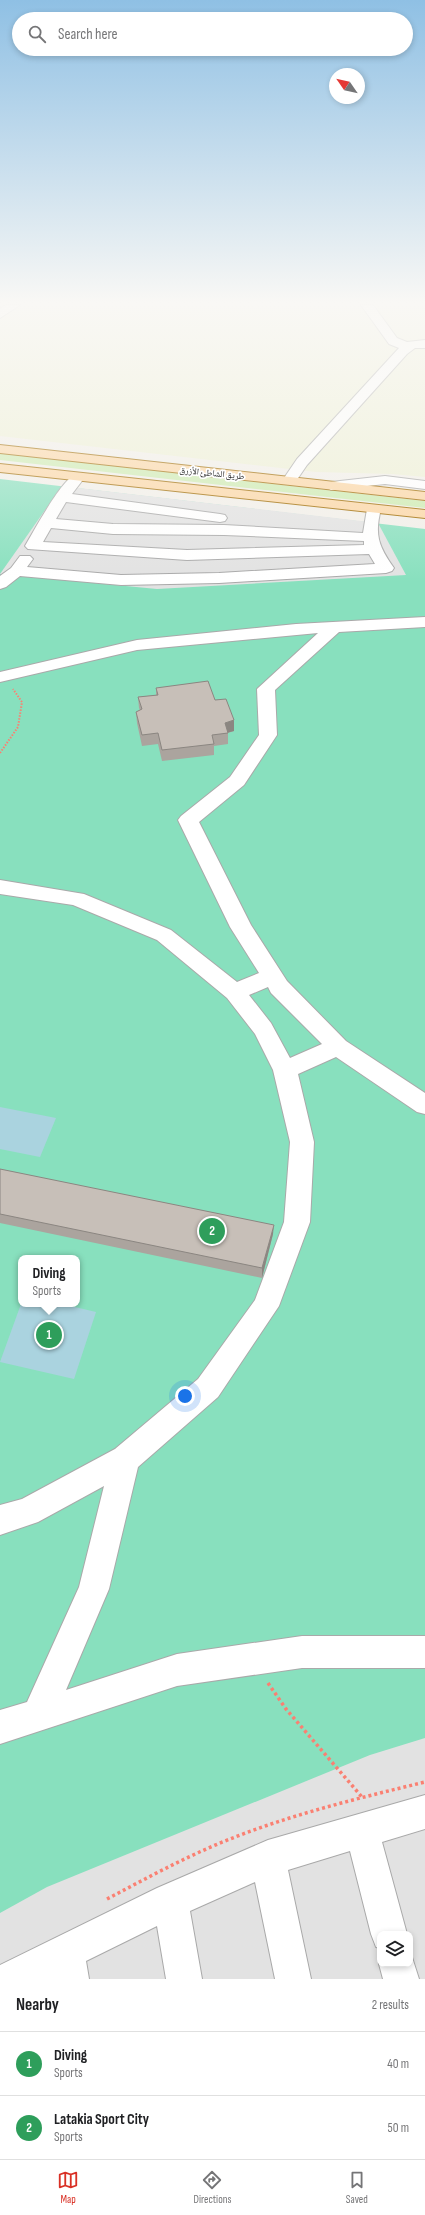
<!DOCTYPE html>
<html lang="en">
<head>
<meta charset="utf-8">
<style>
	:root { --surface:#fff; --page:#f2f2f2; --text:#202124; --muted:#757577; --line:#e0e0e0; --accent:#d93025 }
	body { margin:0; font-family:"Sofia Sans Condensed","Noto Naskh Arabic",sans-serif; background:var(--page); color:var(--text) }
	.controls { position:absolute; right:12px; bottom:12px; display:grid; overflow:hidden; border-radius:8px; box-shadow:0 2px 6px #0003 }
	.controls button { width:36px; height:36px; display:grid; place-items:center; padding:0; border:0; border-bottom:1px solid var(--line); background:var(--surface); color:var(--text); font:20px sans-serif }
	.compass { position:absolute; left:329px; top:68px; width:36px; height:36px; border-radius:50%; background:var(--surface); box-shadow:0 2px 6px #0003; rotate:304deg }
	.you { position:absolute; left:185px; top:1396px; width:14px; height:14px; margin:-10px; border:3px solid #fff; border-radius:50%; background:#1a73e8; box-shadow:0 0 0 6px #1a73e833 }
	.badge { display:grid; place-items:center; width:26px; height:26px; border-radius:50%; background:var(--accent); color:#fff; font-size:13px; font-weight:700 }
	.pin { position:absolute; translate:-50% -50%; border:2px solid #fff; box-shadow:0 1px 4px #0006 }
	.popup { position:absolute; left:18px; top:1255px; width:62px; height:52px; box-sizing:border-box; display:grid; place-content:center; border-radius:8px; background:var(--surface); filter:drop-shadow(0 1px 3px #0005); font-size:13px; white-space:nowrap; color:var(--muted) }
	.popup b { font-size:15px; color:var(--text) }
	.popup::after { content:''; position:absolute; left:50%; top:100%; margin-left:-8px; border:8px solid transparent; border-top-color:var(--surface) }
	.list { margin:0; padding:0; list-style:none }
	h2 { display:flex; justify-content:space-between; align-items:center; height:52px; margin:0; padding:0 16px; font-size:17px }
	h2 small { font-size:13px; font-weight:400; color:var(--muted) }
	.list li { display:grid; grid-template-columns:26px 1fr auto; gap:12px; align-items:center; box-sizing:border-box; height:64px; padding:0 16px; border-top:1px solid var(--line) }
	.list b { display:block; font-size:15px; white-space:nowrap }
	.list p { margin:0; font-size:13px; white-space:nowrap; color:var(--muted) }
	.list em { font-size:13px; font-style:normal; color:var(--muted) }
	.icon { flex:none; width:22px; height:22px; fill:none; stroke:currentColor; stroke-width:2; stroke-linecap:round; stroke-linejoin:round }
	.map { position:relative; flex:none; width:425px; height:1979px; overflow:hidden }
	.search { position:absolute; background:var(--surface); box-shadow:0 2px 6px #0003; left:12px; right:12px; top:12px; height:44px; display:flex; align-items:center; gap:10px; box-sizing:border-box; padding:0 14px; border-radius:22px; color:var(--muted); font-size:15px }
	.sheet { height:180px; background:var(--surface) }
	nav { display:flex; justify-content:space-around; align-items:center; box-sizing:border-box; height:56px; border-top:1px solid var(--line); background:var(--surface); font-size:11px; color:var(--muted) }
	nav a { display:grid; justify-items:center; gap:2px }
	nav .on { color:var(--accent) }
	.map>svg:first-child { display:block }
	.farmland { fill:#eef0d5 }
	.grass { fill:#cdebb0 }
	.pitch { fill:#88e0be; fill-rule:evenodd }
	.parking { fill:#e2e2e2; fill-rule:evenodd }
	.water { fill:#aad3df }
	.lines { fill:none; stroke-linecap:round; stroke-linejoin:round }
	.minor-casing { stroke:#a9a9a9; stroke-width:2 }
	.major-casing { stroke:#a06b00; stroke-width:2 }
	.path-far1 { stroke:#fa8072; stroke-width:2; stroke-dasharray:1.5 1.5; stroke-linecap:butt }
	.path { stroke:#fa8072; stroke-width:3.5; stroke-dasharray:3 3; stroke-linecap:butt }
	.minor { fill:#fff; fill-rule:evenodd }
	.major { fill:#fcd6a4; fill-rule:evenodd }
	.wall { fill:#aba49e }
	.shaded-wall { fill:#8b8681 }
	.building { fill:#c7bfb8; stroke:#8b8681 }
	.labels { text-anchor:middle; stroke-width:3.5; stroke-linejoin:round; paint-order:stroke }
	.far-street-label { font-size:9px; fill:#222; stroke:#fff }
</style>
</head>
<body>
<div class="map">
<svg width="425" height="1979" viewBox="0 0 425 1979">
	<rect width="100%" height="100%" fill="#f2efe9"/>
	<path class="farmland" d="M0 305H425V477L392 474 316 472 0 436Z"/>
	<path class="grass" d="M0 453 425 501V508L0 460Z"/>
	<path class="pitch" d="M0 479 425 529V1979H0ZM21 1258H77V1304H21ZM380 1934H410V1964H380Z"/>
	<g class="parking">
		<path d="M62 486 378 523 406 575 157 589 0 574Z"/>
		<path d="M425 1738V1979H0V1913L47 1887 370 1755ZM380 1934H410V1964H380Z"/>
	</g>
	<g class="water">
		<path d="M0 1107 56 1118 40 1157 0 1149Z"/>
		<path d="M21 1304H62L96 1312 74 1379 0 1362Z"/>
	</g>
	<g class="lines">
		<defs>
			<g id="minor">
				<path d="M6 305H20L0 318V309Z"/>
				<path d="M361 305H373L397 338 407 342 425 340V348H415L407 354 307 465 294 484H284L282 481 297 459 399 348 389 344Z"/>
				<path d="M78 473 85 477 72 494 220 514 225 515 227 518 225 521 220 522 66 502 56 519 113 524 224 525 363 533 367 509 369 506H379L381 509C374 535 379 547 394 568L392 571 386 573 219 583 121 585 20 576 6 587 0 589V576L11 568 20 556H30L33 559 27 567 121 575 219 573 375 564 369 554 187 560 28 549 25 546C34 531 63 476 78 473ZM51 528 113 534 224 535 364 541V545L187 550 43 542Z"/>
				<path d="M385 476 425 481V489L385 484 331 490 324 486 331 482Z"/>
				<path d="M425 617V627L339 632 275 690 277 735 244 785 199 822 251 925 287 981 346 1041 425 1093V1114L417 1112 336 1057 298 1074 314 1142 310 1222 279 1306 218 1397 138 1467 109 1589 66 1690 177 1654 302 1636H425V1668H302L177 1686 0 1744V1710L27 1702 79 1587 104 1486 38 1522 0 1535V1505L22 1499 115 1449 198 1379 255 1300 284 1222 290 1142 273 1070 255 1034 227 998 157 940 73 905 0 894V880L84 894 171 930 237 982 259 973 230 927 178 820 181 816 230 777 259 735 257 689 318 633 137 650 0 682V672L137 640 296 624ZM268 987 271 993 322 1044 290 1058 271 1023 249 995Z"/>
				<path d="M425 1795V1829L382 1842 407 1934H380V1948L376 1947 371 1934 350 1851 288 1870 311 1979H275L255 1882 190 1911 202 1979H166L157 1926 86 1961 89 1979H0V1965L157 1888 268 1840Z"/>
				<path d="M410 1951 419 1979H383L379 1964 380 1961V1964H410Z"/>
			</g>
			<g id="major">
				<path d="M0 445 425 492V500L0 453Z"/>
				<path d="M0 464 425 510V518L0 472Z"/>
			</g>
		</defs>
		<use href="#minor" class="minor-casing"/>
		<use href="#major" class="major-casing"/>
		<path class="path-far1" d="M0 753 18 727 22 702 13 689"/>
		<g class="path">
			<path d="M268 1683 286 1709 362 1797"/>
			<path d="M107 1899C147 1878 187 1856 230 1839 293 1814 359 1798 425 1782"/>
		</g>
		<use href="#minor" class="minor"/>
		<use href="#major" class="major"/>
	</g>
	<g class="wall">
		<path d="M156 688 215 700 234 731 228 733V744L214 746V755L162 761 158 744 142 746 137 723 136 712 140 710 139 708 138 697 156 695Z"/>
		<path d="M0 1169 273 1234 262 1278 0 1223Z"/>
	</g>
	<g class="shaded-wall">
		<path d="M234 720V731L226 733 225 723Z"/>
		<path d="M274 1225 273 1234 262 1278V1268Z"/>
	</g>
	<g class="building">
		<path d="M208 681 215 700 226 699 234 720 225 723 228 733 212 735 214 744 162 750 158 733 142 735 136 712 142 709 138 697 158 695 156 688Z"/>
		<path d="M0 1169 274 1225 262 1268 0 1214Z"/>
	</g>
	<linearGradient id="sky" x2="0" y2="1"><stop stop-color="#8fc0e4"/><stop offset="0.52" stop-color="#f9f8f5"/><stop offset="1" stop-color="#f9f8f5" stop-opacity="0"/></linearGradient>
	<rect width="425" height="582" fill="url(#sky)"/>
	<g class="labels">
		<g class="far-street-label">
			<text transform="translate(212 473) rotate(6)" y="3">طريق الشاطئ الأزرق</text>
		</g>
	</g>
</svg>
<div class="controls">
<button><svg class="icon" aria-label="layers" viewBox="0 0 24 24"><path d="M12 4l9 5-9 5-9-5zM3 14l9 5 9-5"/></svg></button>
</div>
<svg class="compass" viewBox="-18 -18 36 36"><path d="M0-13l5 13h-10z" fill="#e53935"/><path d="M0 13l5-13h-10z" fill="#757577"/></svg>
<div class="you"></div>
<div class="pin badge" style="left:49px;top:1335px;background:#2e9e5b">1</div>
<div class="popup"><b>Diving</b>Sports</div>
<div class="pin badge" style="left:212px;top:1231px;background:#2e9e5b">2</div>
<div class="search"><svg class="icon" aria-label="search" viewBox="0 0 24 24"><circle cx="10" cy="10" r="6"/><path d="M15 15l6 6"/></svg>Search here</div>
</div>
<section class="sheet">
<h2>Nearby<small>2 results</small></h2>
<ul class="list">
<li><span class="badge" style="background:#2e9e5b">1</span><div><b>Diving</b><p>Sports</p></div><em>40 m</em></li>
<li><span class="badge" style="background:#2e9e5b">2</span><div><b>Latakia Sport City</b><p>Sports</p></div><em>50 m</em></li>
</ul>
</section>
<nav>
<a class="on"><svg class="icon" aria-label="map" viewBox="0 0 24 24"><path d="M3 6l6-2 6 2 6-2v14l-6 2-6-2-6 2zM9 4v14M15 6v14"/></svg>Map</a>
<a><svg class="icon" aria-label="directions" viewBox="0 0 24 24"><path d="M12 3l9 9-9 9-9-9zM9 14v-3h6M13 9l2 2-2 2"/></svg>Directions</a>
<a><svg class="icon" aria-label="saved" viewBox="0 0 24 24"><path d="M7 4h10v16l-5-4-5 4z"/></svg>Saved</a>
</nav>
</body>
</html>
